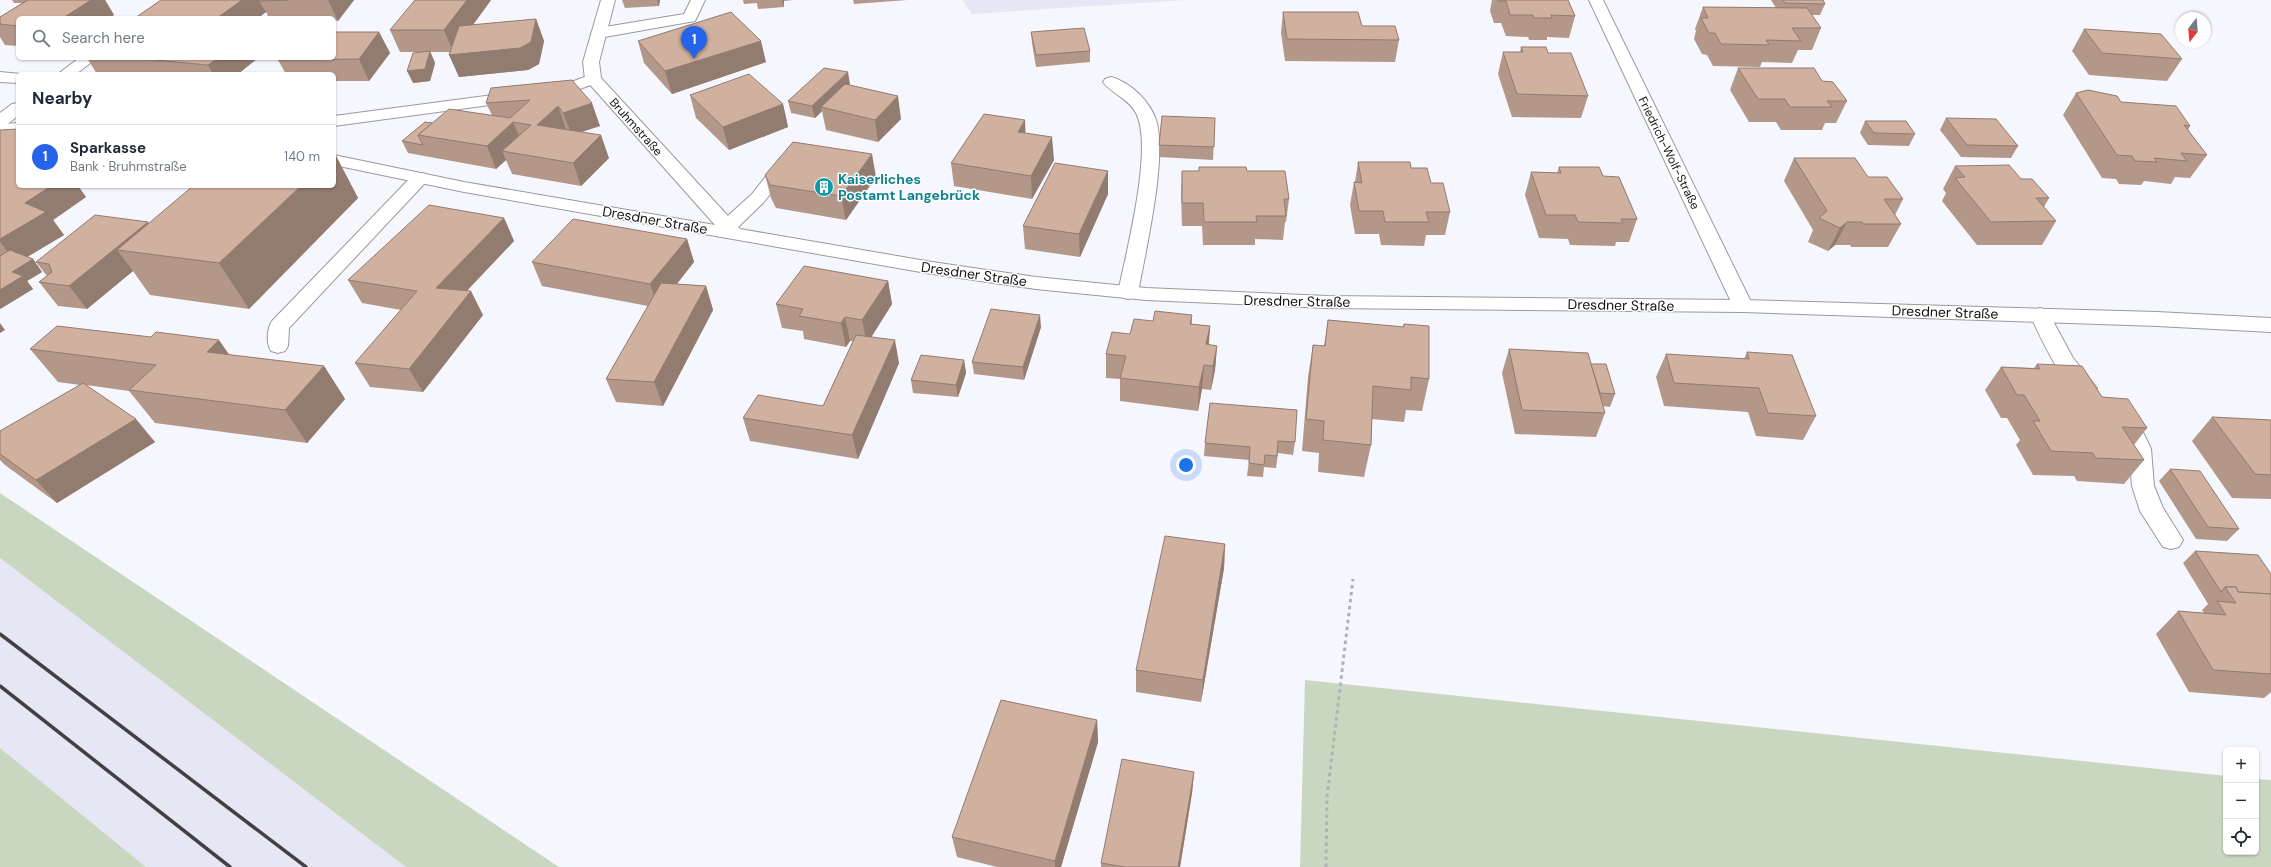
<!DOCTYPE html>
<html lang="en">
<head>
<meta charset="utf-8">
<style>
	:root { --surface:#fff; --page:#f2f2f3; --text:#1f2937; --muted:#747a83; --line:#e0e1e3; --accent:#2563eb }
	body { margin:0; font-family:"DM Sans",sans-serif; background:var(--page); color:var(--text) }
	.controls { position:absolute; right:12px; bottom:12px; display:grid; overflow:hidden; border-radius:6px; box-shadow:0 1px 3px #0004 }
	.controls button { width:36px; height:36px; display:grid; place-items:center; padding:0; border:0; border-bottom:1px solid var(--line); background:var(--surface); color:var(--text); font:20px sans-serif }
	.compass { position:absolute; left:2175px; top:12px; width:36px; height:36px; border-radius:50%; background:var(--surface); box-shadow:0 1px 3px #0004; rotate:196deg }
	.you { position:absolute; left:1186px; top:465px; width:14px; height:14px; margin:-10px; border:3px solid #fff; border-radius:50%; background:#1a73e8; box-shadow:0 0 0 6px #1a73e833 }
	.badge { display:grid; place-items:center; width:26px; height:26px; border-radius:50%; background:var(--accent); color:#fff; font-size:13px; font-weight:700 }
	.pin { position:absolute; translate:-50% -33px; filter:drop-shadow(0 1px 2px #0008) }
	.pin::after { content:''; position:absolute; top:21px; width:14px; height:12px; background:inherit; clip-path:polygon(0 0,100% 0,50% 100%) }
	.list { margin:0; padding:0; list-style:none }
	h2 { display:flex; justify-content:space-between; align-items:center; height:52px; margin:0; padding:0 16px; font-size:17px }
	h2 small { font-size:13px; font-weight:400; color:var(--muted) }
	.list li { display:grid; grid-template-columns:26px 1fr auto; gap:12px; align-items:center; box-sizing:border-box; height:64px; padding:0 16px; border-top:1px solid var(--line) }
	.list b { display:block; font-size:15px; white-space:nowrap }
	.list p { margin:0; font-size:13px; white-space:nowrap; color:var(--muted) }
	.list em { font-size:13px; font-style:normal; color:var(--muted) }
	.icon { flex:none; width:22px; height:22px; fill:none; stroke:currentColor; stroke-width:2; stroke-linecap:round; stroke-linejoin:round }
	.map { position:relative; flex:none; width:2271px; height:867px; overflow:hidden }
	.search { position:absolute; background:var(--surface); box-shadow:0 1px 3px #0004; left:16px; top:16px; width:320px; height:44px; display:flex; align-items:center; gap:10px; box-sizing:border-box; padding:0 14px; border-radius:6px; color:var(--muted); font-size:15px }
	.panel { position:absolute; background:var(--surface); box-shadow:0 1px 3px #0004; left:16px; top:72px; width:320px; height:116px; border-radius:6px }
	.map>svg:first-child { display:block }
	.built { fill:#e6e6f4 }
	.green { fill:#c9d7c1 }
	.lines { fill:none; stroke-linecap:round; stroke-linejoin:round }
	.lane-casing { stroke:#9999a2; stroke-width:2 }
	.street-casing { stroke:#9999a2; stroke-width:2 }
	.secondary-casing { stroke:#9999a2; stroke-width:2 }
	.path { stroke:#b1b1b7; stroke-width:3; stroke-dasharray:3.5 3.5; stroke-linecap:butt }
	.lane { fill:#fff; fill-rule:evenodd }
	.street { fill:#fff; fill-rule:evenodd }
	.secondary { fill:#fff; fill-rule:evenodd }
	.rail { stroke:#414145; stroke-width:3.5 }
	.wall { fill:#b39789 }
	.shaded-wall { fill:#927b6f }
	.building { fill:#d0b09f; stroke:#927b6f }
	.labels { text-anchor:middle; stroke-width:3; stroke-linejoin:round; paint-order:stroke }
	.far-street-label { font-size:12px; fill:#131316; stroke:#fff }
	.culture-label { font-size:14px; font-weight:bold; fill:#0d838f; stroke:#fff; text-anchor:start }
	.street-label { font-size:14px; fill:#131316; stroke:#fff }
</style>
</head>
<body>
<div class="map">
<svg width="2271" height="867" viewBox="0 0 2271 867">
	<rect width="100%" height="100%" fill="#f6f6fe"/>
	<g class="built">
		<path d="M962 0H1186L972 14Z"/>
		<path d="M0 558 406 867H146L0 748Z"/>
	</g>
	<g class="green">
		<path d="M0 493 559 867H406L0 558Z"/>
		<path d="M1305 680 2226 776V852H2256V779L2271 780V867H1300Z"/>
		<path d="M0 748 146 867H0Z"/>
	</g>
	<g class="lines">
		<defs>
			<g id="lane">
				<path d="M691 0H705L695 21 599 38 594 36 591 33 594 30 599 28 684 14Z"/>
				<path d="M0 72 21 74H18V83L0 82Z"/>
				<path d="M1111 77C1130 82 1150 101 1156 120 1168 156 1145 253 1138 293L1135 297 1128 299 1121 297 1118 293C1126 253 1154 147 1136 113 1128 98 1112 94 1103 82L1105 79Z"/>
				<path d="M787 156 793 157 796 161 764 202 734 231 727 233 720 231 718 227 720 223 752 194 781 157Z"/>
				<path d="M420 173 426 174 429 178 426 182 289 328 288 346 285 351 278 353 271 351C266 343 267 329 272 321L414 174Z"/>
				<path d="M2040 308 2047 310 2073 358 2097 388 2094 393C2089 395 2084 396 2079 393 2061 383 2039 334 2030 315L2033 310Z"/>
				<path d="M2120 408 2128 411 2144 434 2151 449 2154 486 2163 508 2183 540 2179 547 2171 549 2163 547 2140 511 2132 486 2129 449 2109 416 2112 411Z"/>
			</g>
			<g id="street">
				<path d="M1589 0H1603L1753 306 1750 311 1743 312 1736 311 1733 306Z"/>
				<path d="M79 58H97L76 74H58Z"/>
				<path d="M593 74 599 76 601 79 599 82 563 95 334 126V116L560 86Z"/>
				<path d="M18 103V116L6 125 0 126V113L12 104Z"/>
			</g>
			<g id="secondary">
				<path d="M601 0H615L599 62 601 78 740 229 932 262 1036 277 1146 288 1327 296 1743 300 2157 312 2271 318V332L2157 326 1743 312 1327 308 1146 300 1036 289 932 274 464 192 334 165V155L464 182 715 225 585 79 583 62Z"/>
				<path d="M18 123V133L0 134V124Z"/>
			</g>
		</defs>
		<use href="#lane" class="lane-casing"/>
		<use href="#street" class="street-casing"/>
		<use href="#secondary" class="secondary-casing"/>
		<path class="path" d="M1326 867 1327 797 1353 579"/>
		<use href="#lane" class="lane"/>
		<use href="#street" class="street"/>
		<use href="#secondary" class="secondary"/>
		<g class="rail">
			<path d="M0 634 306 867"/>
			<path d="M0 686 230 867"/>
		</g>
	</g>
	<g class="wall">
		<path d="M12 0H105L114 15 18 18V46L5 45 0 37V17L22 3H14Z"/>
		<path d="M161 0H354L338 21H334V18H269L266 12 258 18H135Z"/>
		<path d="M415 0H491L473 25 536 19 544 41 539 64 528 70 459 77 450 52H430L435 63 430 81 413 83 420 52H400L390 30Z"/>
		<path d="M622 0H660L659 6 625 8Z"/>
		<path d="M743 0H793L784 1V7L758 9 757 3 744 4Z"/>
		<path d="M853 0H907L854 4Z"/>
		<path d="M1492 0H1568L1575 16 1569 38 1547 37V40H1529L1528 37 1506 36 1501 23H1494L1490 11Z"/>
		<path d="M1771 0H1823L1825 4 1820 15H1812L1821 28 1812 50H1798L1792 63 1762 62 1760 67 1713 66 1707 55 1702 54 1694 39 1696 31 1695 29 1703 7 1776 8Z"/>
		<path d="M1283 12 1362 26 1399 40 1395 62 1285 61 1281 33Z"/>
		<path d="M2084 29 2182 59 2167 81 2089 75 2072 51Z"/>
		<path d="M379 32 390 53 369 81H334V74H286L278 60Z"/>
		<path d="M1031 32 1090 51V62L1036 67 1032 43Z"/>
		<path d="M638 41 766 62 672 94 644 63Z"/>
		<path d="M1521 47 1588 96 1581 118 1512 117 1498 74 1503 52H1520Z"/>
		<path d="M87 58H258L238 74H97Z"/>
		<path d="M1738 68 1822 81 1847 101 1836 123H1825L1822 130H1781L1776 122H1749L1730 90Z"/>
		<path d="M572 80 600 126 581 132 609 158 581 186 512 174 506 160 496 169 408 153 402 141 432 123 492 115 486 103Z"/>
		<path d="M850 84 849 85 901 119 878 142 826 130 822 111 815 118 791 113 788 101Z"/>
		<path d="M2076 93 2121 102 2190 126 2188 130 2207 155 2190 178 2175 177 2171 184 2144 181 2141 185 2119 184 2116 179 2102 178 2063 115Z"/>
		<path d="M690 95 783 104 788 127 729 150 696 118Z"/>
		<path d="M1215 118 1213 160 1159 157V145Z"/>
		<path d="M1946 118 2018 146 2011 158 1961 157 1940 130Z"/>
		<path d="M1865 121 1915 134 1909 146 1868 145 1860 133Z"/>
		<path d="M0 130 18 186H78L86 197 53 220 64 235 27 257 33 259 42 272 27 281 33 289 0 309Z"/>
		<path d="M1026 133 1054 160 1032 199 954 186 951 163Z"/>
		<path d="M335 154 358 198 249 309 150 295 133 271 87 309 58 306 39 282 47 276 36 262 149 224Z"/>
		<path d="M1794 158 1868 177 1903 199 1895 215 1901 224 1888 247H1851L1850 245H1835L1828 251 1808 242 1813 230 1784 181Z"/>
		<path d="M1358 162 1411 168 1431 183 1450 212 1445 235H1426L1424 246 1381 245 1379 234H1355L1350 205 1354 182H1355Z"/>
		<path d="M1955 166 2021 179 2049 198 2044 207 2056 221 2042 245H1977L1942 201 1946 193 1943 189Z"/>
		<path d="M1559 167 1603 176 1637 219 1629 242H1616L1615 246 1570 245 1568 239 1539 238 1525 195 1531 172 1557 173Z"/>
		<path d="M1108 171V194L1080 257 1025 249 1023 226Z"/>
		<path d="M1182 171H1247L1289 199 1286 222H1285L1283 240 1255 239V245H1203L1202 226H1182L1181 194Z"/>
		<path d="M765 175 876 177 846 220 776 208 771 198Z"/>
		<path d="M504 218 514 241 467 291 483 315 423 392 370 387 355 363 401 310 362 303 348 280Z"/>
		<path d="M687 239 694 262 677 284 706 286 713 310 663 406 616 402 606 379 648 306 542 286 532 262Z"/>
		<path d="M888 281 892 304 871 337 899 363 858 459 750 441 743 418 823 406 853 341H850L846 347 804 339 803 331 782 328 776 304Z"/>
		<path d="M1328 320 1403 327 1404 324 1429 379 1422 411 1406 410 1404 422 1372 419 1371 445 1364 477 1318 472 1319 453 1302 451 1308 377 1313 345 1324 346Z"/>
		<path d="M1192 324 1210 326 1209 345 1217 346 1215 370 1211 390 1202 389 1198 411 1120 401V379L1106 378V354L1130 334Z"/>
		<path d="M1041 327 1024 380 974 374 972 362Z"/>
		<path d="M30 349 230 355 324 366 345 399 307 443 155 423 129 391 86 385 155 442 57 503 5 465 0 460V431L80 385 58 382Z"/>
		<path d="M1509 349 1591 364 1615 394 1610 407 1603 406 1605 413 1596 437 1515 434 1502 373Z"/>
		<path d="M1747 352 1816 416 1803 440 1756 436 1748 412 1664 406 1656 377 1666 354 1744 359Z"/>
		<path d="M964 360 966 373 958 397 913 393 911 380Z"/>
		<path d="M2037 364 2102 397 2147 428 2134 445 2144 460 2124 484 2077 481 2074 476 2033 475 2016 445 2020 440 2007 418H2001L1985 390 2001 367 2034 368Z"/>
		<path d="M1210 403 1295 442 1293 455 1278 453 1276 468 1264 467 1263 477 1247 476 1249 460 1204 456 1205 443Z"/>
		<path d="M2212 417 2271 420V499L2232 498 2192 441Z"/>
		<path d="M2170 469 2239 529 2227 541 2196 539 2159 481Z"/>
		<path d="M1225 544 1224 568 1201 702 1136 692V670Z"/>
		<path d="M2195 551 2271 574V692L2264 698 2189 692 2156 634 2178 611 2204 613 2202 610 2208 604 2183 563Z"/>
		<path d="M1097 720 1098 742 1061 867H997L957 857 952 837Z"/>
		<path d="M1194 772 1192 793 1180 867H1101V863Z"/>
	</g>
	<g class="shaded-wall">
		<path d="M91 0H105L114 15 110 18H63Z"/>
		<path d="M242 0H263L259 1 266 12 258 18H217Z"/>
		<path d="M328 0H354L338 21Z"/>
		<path d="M467 0H491L453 52 444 30Z"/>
		<path d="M657 0H660L659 6Z"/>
		<path d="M782 0H784V7Z"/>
		<path d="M536 19 544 41 539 64 528 70 459 77 449 55Z"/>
		<path d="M379 32 390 53 369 81 359 59Z"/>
		<path d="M761 41 766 62 672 94 665 71Z"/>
		<path d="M430 51 435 63 430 81 413 83 407 71Z"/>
		<path d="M218 58H258L238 74H213L208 65Z"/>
		<path d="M848 72 850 84 825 108 821 107 822 111 815 118 812 106Z"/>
		<path d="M898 96 901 119 878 142 875 120Z"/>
		<path d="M592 103 600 126 572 135 563 113Z"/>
		<path d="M783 104 788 127 729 150 723 127Z"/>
		<path d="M558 106 566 129 546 147 537 125Z"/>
		<path d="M1025 120 1026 143 1018 132Z"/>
		<path d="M513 122 523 145 502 151 506 160 496 169 487 146Z"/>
		<path d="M601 135 609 158 581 186 573 163Z"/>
		<path d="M1052 137 1054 160 1032 199 1031 176Z"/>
		<path d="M335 154 358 198 249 309 219 263 301 186H334V155Z"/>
		<path d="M872 154 876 177 846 220 841 196Z"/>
		<path d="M1108 171V194L1080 257 1079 234Z"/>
		<path d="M51 186H78L86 197 53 220 64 235 17 263 0 242V239L25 203Z"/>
		<path d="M504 218 514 241 447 311 436 288Z"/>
		<path d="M148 222 164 246 117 250 133 271 87 309 69 286Z"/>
		<path d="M1847 222 1835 245 1828 251 1840 228Z"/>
		<path d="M687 239 694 262 658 307 650 284Z"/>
		<path d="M33 259 42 272 27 281 33 289 0 309V290L12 272Z"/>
		<path d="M888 281 892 304 867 344 862 320Z"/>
		<path d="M706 286 713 310 663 406 654 382Z"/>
		<path d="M471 291 483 315 423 392 409 369Z"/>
		<path d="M1040 315 1041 327 1024 380 1023 367Z"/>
		<path d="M1192 315 1191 338 1190 324Z"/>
		<path d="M845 317 850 341 846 347 841 323Z"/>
		<path d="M0 323 5 330 0 333Z"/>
		<path d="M1210 326 1208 350 1206 344Z"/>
		<path d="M219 340 242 373 207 352Z"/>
		<path d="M895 340 899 363 858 459 852 435Z"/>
		<path d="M1217 346 1215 370 1211 390 1213 366Z"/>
		<path d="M964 360 966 373 958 397 956 385Z"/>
		<path d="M1204 365 1202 389 1198 411 1199 387Z"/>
		<path d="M324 366 345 399 307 443 285 410Z"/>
		<path d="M136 419 155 442 57 503 36 480Z"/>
		<path d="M1225 544 1224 568 1201 702 1203 680Z"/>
		<path d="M1097 720 1098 742 1061 867H1055V861Z"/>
		<path d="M1194 772 1192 793 1180 867H1178Z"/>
	</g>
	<g class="building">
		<path d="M28 0H91L63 18H18V26L0 24V17Z"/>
		<path d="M161 0H242L217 18H135Z"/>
		<path d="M260 0H288L259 1Z"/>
		<path d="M415 0H467L444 30H390Z"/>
		<path d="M1498 0H1568L1575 16 1551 15 1552 18H1534L1533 15H1510L1506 1H1498Z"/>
		<path d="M1783 0H1823L1825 4 1785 3Z"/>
		<path d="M1703 7 1807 8 1821 28H1792L1801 41 1766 40 1769 45 1721 44 1715 33H1709L1701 18H1708Z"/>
		<path d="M731 12 761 41 665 71 638 41Z"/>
		<path d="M1283 12H1358L1362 26H1395L1399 40 1287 39Z"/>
		<path d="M536 19 531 42 520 48 449 55 459 26Z"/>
		<path d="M1084 28 1090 51 1036 55 1031 32Z"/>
		<path d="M2084 29 2161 34 2182 59 2102 53Z"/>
		<path d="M334 32H379L359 59 278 60 280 58H334Z"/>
		<path d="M1521 47H1546L1548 53H1571L1588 96 1517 94 1503 52H1523Z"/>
		<path d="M430 51 425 69 407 71 413 53Z"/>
		<path d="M134 58H218L208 65Z"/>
		<path d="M824 68 848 72 812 106 788 101Z"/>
		<path d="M1738 68H1814L1822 81 1833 82 1847 101H1827L1832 107H1790L1785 99H1758Z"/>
		<path d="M749 74 783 104 723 127 690 95Z"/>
		<path d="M572 80 592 103 563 113 558 106 537 125 601 135 573 163 502 151 531 125 513 122 487 146 418 135 449 109 510 118 530 100 486 103 491 88Z"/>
		<path d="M845 84 898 96 875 120 821 107Z"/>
		<path d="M2088 90 2117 96 2121 102 2176 106 2190 126 2184 125 2207 155 2181 153 2187 161 2154 158 2157 162 2135 161 2132 156 2117 155 2076 93Z"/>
		<path d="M984 114 1025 120 1018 132 1052 137 1031 176 951 163Z"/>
		<path d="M1162 116 1215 118 1214 147 1159 145Z"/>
		<path d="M1946 118 1996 119 2018 146 1967 145Z"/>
		<path d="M1865 121H1906L1915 134 1874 133Z"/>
		<path d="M425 122 432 123 418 135 423 145 402 141Z"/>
		<path d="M18 129V186H51L25 203 46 212 0 239V130Z"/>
		<path d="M793 142 872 154 841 196 770 185 765 175Z"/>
		<path d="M1794 158H1855L1868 177H1887L1903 199H1884L1901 224H1863L1862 222H1847L1840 228 1819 218 1827 211Z"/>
		<path d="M1358 162H1410L1411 168H1427L1431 183H1443L1450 212H1426L1429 222H1385L1383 211H1359L1354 182 1362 183Z"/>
		<path d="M1055 163 1108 171 1079 234 1023 226Z"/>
		<path d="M2009 165 2021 179H2032L2049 198H2036L2056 221 1991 222 1955 178 1965 177 1955 166Z"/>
		<path d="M1199 167H1246L1247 171H1285L1289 199H1284L1286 216H1256L1257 222H1204L1203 203H1182V171H1199Z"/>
		<path d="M1559 167H1599L1603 176 1619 177 1637 219H1621L1623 223 1578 222 1575 215H1546L1531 172 1561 173Z"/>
		<path d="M193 186H301L219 263 117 250Z"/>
		<path d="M429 205 504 218 436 288 471 291 409 369 355 363 417 291 348 280Z"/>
		<path d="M95 215 148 222 69 286 39 282 52 272 49 264 36 262Z"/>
		<path d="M573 219 687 239 650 284 532 262Z"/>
		<path d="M10 250 33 259 12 272 23 276 0 290V256Z"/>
		<path d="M804 266 888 281 862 320 845 317 841 323 799 316 803 309 776 304Z"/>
		<path d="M661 283 706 286 654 382 606 379Z"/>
		<path d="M991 309 1040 315 1023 367 972 362Z"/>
		<path d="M1155 311 1192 315 1190 324 1210 326 1206 344 1217 346 1213 366 1204 365 1199 387 1120 378 1126 356 1106 354 1112 332 1130 334 1134 319 1153 321Z"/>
		<path d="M1328 320 1404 327V324L1429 326V379L1411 377V390L1373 386 1371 445 1323 440 1324 421 1306 419 1313 345 1325 346Z"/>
		<path d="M57 326 151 337 156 332 219 340 207 352 324 366 285 410 129 390 156 365 30 349Z"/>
		<path d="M856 335 895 340 852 435 743 418 758 395 823 406Z"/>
		<path d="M1509 349 1588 353 1605 413 1522 410Z"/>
		<path d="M1747 352 1792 355 1816 416 1768 413 1759 388 1674 383 1666 354 1749 359Z"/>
		<path d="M921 355 964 360 956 385 911 380Z"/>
		<path d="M1591 364H1606L1615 394 1600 393Z"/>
		<path d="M2037 364 2082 366 2102 397 2128 399 2147 428 2122 427 2144 460 2095 458 2093 453 2051 451 2033 421H2040L2024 395H2017L2001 367 2040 369Z"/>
		<path d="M83 383 136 419 36 480 0 454V431Z"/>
		<path d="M1210 403 1297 410 1295 442 1278 441 1277 456 1265 455 1264 465 1249 463 1250 447 1205 443Z"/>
		<path d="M2212 417 2271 420V475L2255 474Z"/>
		<path d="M2170 469 2200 471 2239 529 2208 527Z"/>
		<path d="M1165 536 1225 544 1203 680 1136 670Z"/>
		<path d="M2195 551 2258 555 2271 574V594L2238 592 2236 587H2225L2221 592Z"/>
		<path d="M2225 587H2236L2238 592 2271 594V674L2213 670 2178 611 2226 615 2217 601 2236 603Z"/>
		<path d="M1001 700 1097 720 1055 861 952 837Z"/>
		<path d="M1122 759 1194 772 1178 867H1125L1101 863Z"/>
	</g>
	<defs>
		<symbol id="building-disc" viewBox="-11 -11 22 22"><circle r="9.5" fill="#0f9aa8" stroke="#fff"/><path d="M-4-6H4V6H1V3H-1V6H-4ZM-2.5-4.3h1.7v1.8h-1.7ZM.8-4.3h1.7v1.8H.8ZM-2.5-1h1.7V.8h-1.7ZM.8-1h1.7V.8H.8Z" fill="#fff"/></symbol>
	</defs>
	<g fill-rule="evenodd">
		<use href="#building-disc" x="813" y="176" width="22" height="22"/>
	</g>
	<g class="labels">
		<g class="far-street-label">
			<text transform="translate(636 127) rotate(48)" y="4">Bruhmstraße</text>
			<text transform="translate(1669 153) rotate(64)" y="4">Friedrich-Wolf-Straße</text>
		</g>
		<g class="culture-label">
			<text x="838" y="184">Kaiserliches<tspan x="838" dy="16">Postamt Langebrück</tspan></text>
		</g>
		<g class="street-label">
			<text transform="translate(655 220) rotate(10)" y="5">Dresdner Straße</text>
			<text transform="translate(974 274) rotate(8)" y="5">Dresdner Straße</text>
			<text transform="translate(1297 301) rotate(1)" y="5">Dresdner Straße</text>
			<text transform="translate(1621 305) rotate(1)" y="5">Dresdner Straße</text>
			<text transform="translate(1945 312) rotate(2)" y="5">Dresdner Straße</text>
		</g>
	</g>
</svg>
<div class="controls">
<button>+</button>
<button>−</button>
<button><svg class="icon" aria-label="locate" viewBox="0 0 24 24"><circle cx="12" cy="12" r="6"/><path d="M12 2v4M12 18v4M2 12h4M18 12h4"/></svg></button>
</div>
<svg class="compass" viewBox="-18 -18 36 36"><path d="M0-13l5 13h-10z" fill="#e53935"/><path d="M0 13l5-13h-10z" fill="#747a83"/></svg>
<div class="you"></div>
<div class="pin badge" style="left:694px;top:59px">1</div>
<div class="search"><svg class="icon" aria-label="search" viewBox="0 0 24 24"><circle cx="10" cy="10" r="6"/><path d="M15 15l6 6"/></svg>Search here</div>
<section class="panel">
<h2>Nearby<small></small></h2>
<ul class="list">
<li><span class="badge">1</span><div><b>Sparkasse</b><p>Bank · Bruhmstraße</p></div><em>140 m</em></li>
</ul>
</section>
</div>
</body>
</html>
